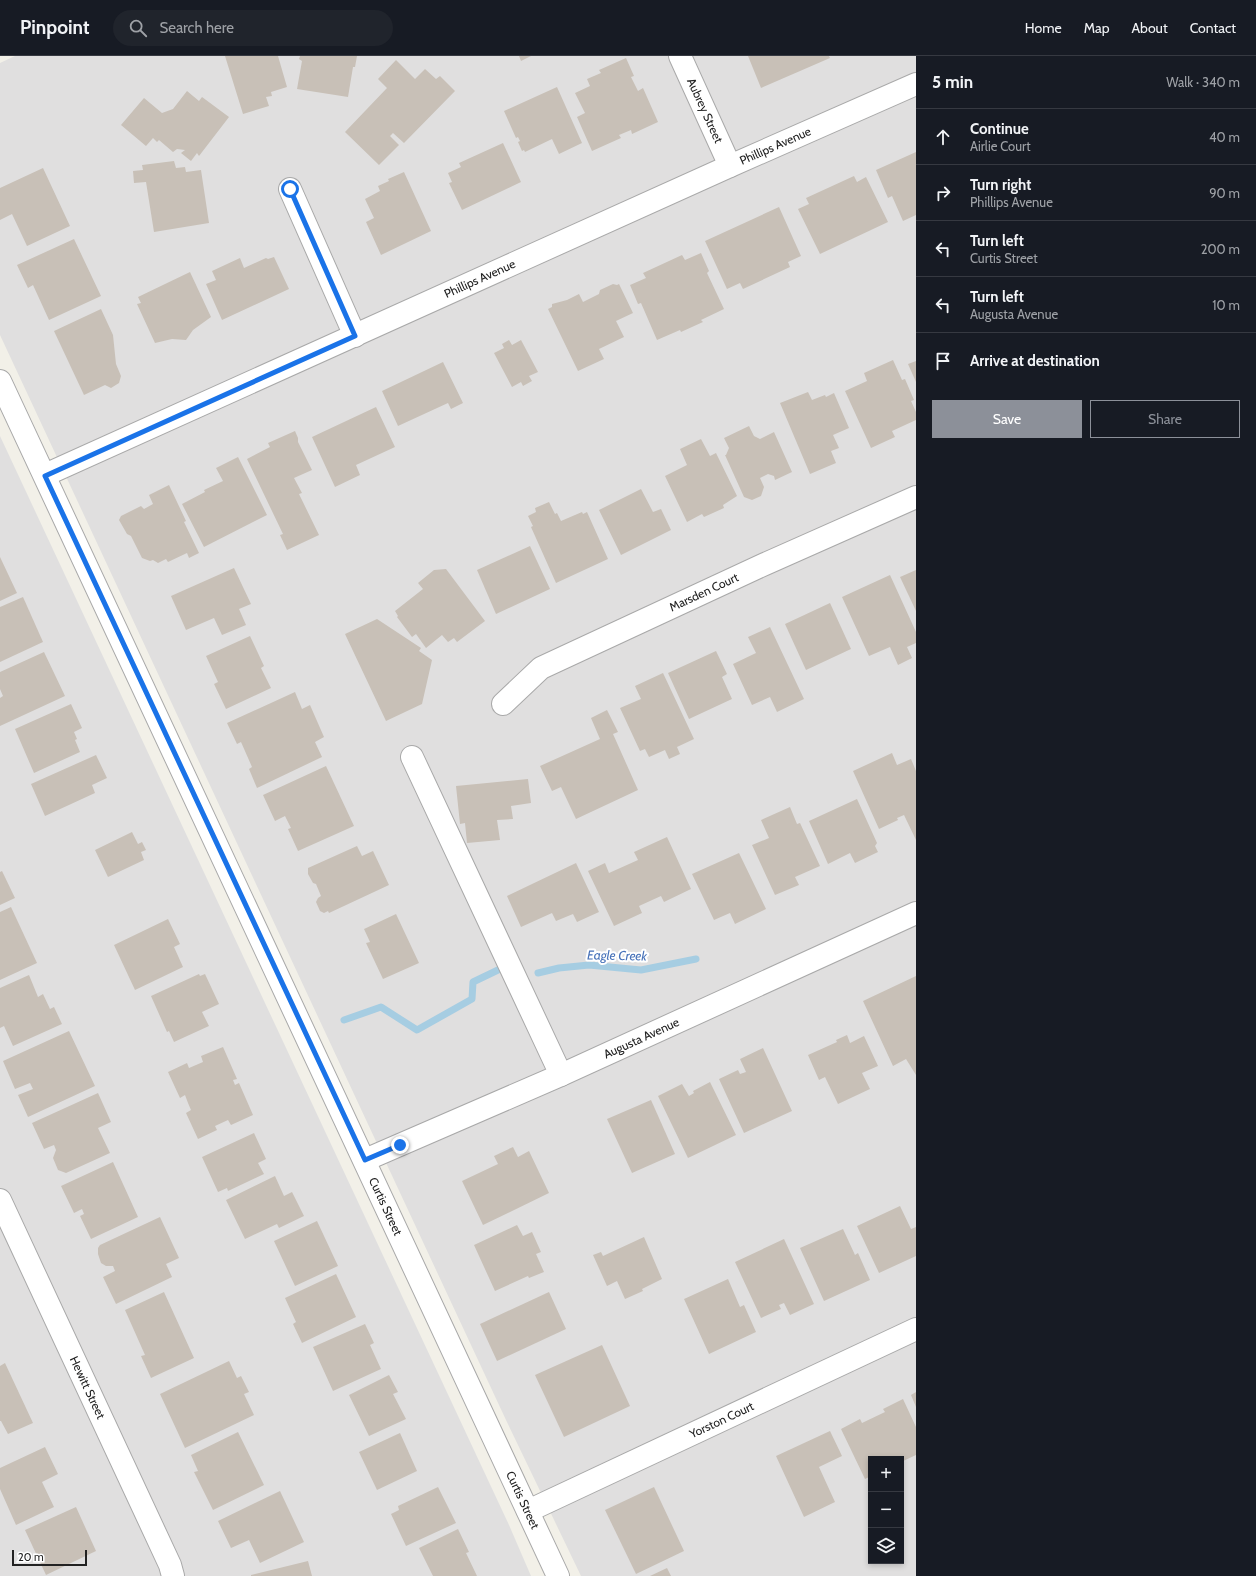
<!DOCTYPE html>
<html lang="en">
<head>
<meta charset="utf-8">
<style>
	:root { --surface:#171b24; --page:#20242c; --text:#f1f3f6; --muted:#9ea1a6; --line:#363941; --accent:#8c9099 }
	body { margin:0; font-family:Cabin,sans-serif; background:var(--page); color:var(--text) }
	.controls { position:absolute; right:12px; bottom:12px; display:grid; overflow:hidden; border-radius:0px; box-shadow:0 2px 6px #0003 }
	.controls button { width:36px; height:36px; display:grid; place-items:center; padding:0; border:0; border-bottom:1px solid var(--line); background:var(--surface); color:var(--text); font:20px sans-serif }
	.scale { position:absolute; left:12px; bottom:10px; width:75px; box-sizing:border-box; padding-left:4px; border:2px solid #222; border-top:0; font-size:11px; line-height:14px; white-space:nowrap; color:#222; -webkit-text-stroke:3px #fff; paint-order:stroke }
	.stop { position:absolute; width:12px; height:12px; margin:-9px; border:3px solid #1a73e8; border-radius:50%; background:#fff }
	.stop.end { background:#1a73e8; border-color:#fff; box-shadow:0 1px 4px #0008 }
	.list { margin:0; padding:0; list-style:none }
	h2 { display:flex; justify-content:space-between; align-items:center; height:52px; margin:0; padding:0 16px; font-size:17px }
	h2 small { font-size:13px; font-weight:400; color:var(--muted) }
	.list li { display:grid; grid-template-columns:26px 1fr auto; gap:12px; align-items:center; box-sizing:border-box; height:56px; padding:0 16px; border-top:1px solid var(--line) }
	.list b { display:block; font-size:15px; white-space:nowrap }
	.list p { margin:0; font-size:13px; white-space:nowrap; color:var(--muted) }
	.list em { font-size:13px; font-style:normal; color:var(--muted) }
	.actions { display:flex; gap:8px; padding:12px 16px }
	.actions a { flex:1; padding:9px 0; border:1px solid var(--accent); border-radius:0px; text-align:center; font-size:14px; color:var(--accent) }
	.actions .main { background:var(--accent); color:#fff }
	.icon { flex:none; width:22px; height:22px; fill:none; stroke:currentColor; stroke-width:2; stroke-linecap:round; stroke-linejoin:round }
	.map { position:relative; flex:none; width:916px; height:1520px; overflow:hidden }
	header { display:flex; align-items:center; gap:24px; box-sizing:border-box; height:56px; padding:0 20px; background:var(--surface); border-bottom:1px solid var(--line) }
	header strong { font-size:19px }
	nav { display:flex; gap:22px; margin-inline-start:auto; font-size:14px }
	.search { width:280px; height:36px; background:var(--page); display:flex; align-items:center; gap:10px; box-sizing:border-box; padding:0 14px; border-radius:22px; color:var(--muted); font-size:15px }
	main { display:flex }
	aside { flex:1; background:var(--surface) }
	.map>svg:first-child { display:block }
	.residential { fill:#e0dfdf; fill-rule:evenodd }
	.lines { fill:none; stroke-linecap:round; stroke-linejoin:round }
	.stream { stroke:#a6cde2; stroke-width:7 }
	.building { fill:#c8c0b7 }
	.minor-casing { stroke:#a9a9a9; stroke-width:24 }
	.minor { stroke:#fff; stroke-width:22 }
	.route { stroke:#1a73e8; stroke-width:5 }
	.labels { text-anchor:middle; stroke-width:4; stroke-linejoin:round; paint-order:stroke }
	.street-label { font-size:12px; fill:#222; stroke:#fff }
	.water-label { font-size:13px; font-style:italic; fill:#4772b9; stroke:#fff }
</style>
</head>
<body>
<header>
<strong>Pinpoint</strong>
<div class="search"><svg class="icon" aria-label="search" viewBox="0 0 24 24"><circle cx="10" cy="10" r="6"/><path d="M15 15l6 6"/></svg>Search here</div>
<nav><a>Home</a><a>Map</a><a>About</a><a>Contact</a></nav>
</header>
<main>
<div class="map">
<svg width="916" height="1520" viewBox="0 0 916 1520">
	<rect width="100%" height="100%" fill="#f2f0e8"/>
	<g class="residential">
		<path d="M15 0H916V1520H581L506 1364 0 279V7ZM871 1403H901V1505H871Z"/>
		<path d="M0 380 509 1469 531 1520H0Z"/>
	</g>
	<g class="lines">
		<g class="stream">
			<path d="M538 917 559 912 589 909 641 914 696 903"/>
			<path d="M344 964 381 951 417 974 472 943 473 926 498 914"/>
		</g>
	</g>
	<g class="building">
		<path d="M225 0H278L287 31 271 36 272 40 266 41 269 50 243 58Z"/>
		<path d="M300 0H357L355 11H353L348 41 297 33 302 5 299 3Z"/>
		<path d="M519 0H531L521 5Z"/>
		<path d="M748 0H829L830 2 761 32Z"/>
		<path d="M626 2 634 20 631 21 638 35 643 32 658 66 632 78 631 74 619 79 621 82 592 95 577 61 585 57 575 37 590 30 587 23 601 17 599 14Z"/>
		<path d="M396 4 415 23 425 13 436 23 440 20 455 35 404 87 393 77 390 80 399 89 379 109 345 76 387 32 378 23Z"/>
		<path d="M557 31 582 87 559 98 552 83 525 96 524 94 522 95 518 86 520 85 518 81 516 82 504 55Z"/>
		<path d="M187 35 199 45 202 41 229 61 199 100 197 97 191 105 181 97 185 94 177 93 173 96 159 84 157 86 153 82 146 90 121 69 144 42 162 57 173 53Z"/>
		<path d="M503 87 521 126 462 154 449 127 452 126 448 117 461 111 459 107Z"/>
		<path d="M916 96V159L903 165 892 140 888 142 876 114Z"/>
		<path d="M174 105 176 112 185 111 186 116 201 114 209 167 154 176 146 126 134 127 133 115 143 114 142 109Z"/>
		<path d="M43 112 70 170 27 190 12 158 0 164V132Z"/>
		<path d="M404 116 431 175 381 199 366 166 374 162 365 143 380 135 378 130 389 125 388 123Z"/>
		<path d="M854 120 857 126 866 121 888 166 820 198 798 153 809 148 806 142Z"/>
		<path d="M779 151 801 200 788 206 790 211 743 233 740 227 727 233 705 185Z"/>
		<path d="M74 183 101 240 49 264 33 229 28 232 17 209Z"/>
		<path d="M701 197 709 215 707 217 724 253 701 264 703 266 681 276 680 274 657 284 641 247 638 248 630 229 646 222 643 217 682 199 685 204Z"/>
		<path d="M274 201 289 233 222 264 206 228 216 224 212 215 240 202 244 212 266 202 268 203Z"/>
		<path d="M190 216 211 261 193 274 186 284 172 283 155 287 137 248 141 247 138 241Z"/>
		<path d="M613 228 617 229 619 228 633 257 616 265 624 281 599 293 604 303 578 315 548 253 552 251V248L567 244 579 238 583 246 599 238 600 234Z"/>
		<path d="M101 253 113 279 116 308 121 320 119 327 111 332 105 329 84 339 54 275Z"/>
		<path d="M509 284 512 289 521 284 538 316 529 320 532 325 523 330 521 326 512 331 494 297 504 292 502 288Z"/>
		<path d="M893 304 902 324 905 323 914 344 911 345 916 356V364L892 375 895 381 871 392 845 335 867 325 864 317Z"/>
		<path d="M916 305V326L908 308Z"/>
		<path d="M443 306 463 347 451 353 448 347 398 370 382 335Z"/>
		<path d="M808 336 812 344 825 339 826 341 834 337 849 372 833 379 839 392 831 395 836 407 810 418 780 347Z"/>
		<path d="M376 351 395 391 356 409 360 419 335 431 312 381Z"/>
		<path d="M749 370 754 380 760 383 774 376 792 416 775 424 774 420 768 418 760 422 764 431 761 440 752 444 744 441 725 399H726L729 392 724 382Z"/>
		<path d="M295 375 298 382V386L312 414 294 422 302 437 299 438 319 479 287 494 280 479 283 478 247 403 270 391 268 387Z"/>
		<path d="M701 383 710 400 716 397 737 440 723 449 724 452 704 461 702 458 687 466 665 420 687 409 680 393Z"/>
		<path d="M238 401 267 459 204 491 182 448 205 436 204 434 223 425 216 412Z"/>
		<path d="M169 429 186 465 184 466 199 497 189 502 187 497 168 506 166 503 158 507 153 504 150 505 142 502 131 480 127 478 119 464 121 460 141 450 144 453 153 448 149 439Z"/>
		<path d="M641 433 653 456 661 453 671 474 621 499 599 454Z"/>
		<path d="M549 446 555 458 557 457 561 465 582 456 583 458 587 456 608 503 556 527 531 471 533 470 528 460 536 456 535 452Z"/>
		<path d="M530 490 550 533 496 558 477 514Z"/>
		<path d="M0 501 17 537 0 545Z"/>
		<path d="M234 512 251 548 239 553 246 569 222 579 214 562 186 574 171 540Z"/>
		<path d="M446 513 485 565 457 586 454 582 448 586 442 579 426 592 416 578 412 581 397 561 398 560 395 555 423 533 418 527 434 514Z"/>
		<path d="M916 514V555L900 521Z"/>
		<path d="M890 519 916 576V587L907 591 912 602 898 609 890 591 869 600 842 541Z"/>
		<path d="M23 541 43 586 0 606V551Z"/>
		<path d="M830 547 851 593 806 614 785 568Z"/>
		<path d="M377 563 421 592 419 595 432 604 422 648 386 665 345 578Z"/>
		<path d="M770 571 804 643 777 656 770 641 752 649 733 608 756 597 748 581Z"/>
		<path d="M250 580 264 610 261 612 271 632 226 653 214 628 218 626 206 600Z"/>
		<path d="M716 595 727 618 722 621 732 643 689 663 668 617Z"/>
		<path d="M44 596 65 640 0 670V642L3 640 0 633V616Z"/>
		<path d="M663 617 694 683 677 691 680 698 669 703 665 694 649 701 645 693 640 695 620 652 641 643 635 630Z"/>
		<path d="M295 636 302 653 310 649 324 681 315 686 322 701 257 732 249 713 252 711 241 686 237 688 227 667Z"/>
		<path d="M71 648 82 672 74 676 77 683 75 684 80 696 34 717 15 673Z"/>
		<path d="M607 654 618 676 613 678 638 734 576 763 561 731 552 735 540 710 600 683 591 662Z"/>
		<path d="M892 697 897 709 911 703 916 715V784L904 759 897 762 898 764 879 773 853 715Z"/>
		<path d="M96 699 107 722 92 729 95 737 45 760 31 728Z"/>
		<path d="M326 710 354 770 298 795 288 773 291 772 285 760 275 765 263 739Z"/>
		<path d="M528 723 531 747 511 750 513 763 497 764 500 784 467 787 465 767 460 768 456 730Z"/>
		<path d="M857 743 877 787 875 790 878 796 855 807 850 797 828 808 809 765Z"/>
		<path d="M790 751 797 768 800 767 820 810 795 821 799 829 775 839 752 789 769 782 761 764Z"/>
		<path d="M132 776 138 788 142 786 146 794 141 796 144 804 108 821 95 794Z"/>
		<path d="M667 781 691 833 664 846 661 840 639 850 642 857 614 870 588 815 605 807 609 817 638 804 634 796Z"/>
		<path d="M357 790 362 800 373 795 389 829 329 857 328 855 324 857 320 855 316 846 318 842 321 840 316 828 313 827 308 818V812Z"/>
		<path d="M739 797 766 853 735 868 730 857 714 864 692 818Z"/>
		<path d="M576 807 599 856 577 866 573 858 556 865 552 857 521 871 507 840Z"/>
		<path d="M2 815 15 842 0 849V816Z"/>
		<path d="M11 851 37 907 0 924V856Z"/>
		<path d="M396 858 419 907 383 923 366 887 370 886 364 873Z"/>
		<path d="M168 863 180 888 174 891 183 911 135 934 114 889Z"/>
		<path d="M199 918 200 920 205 918 219 948 202 956 209 970 174 986 169 975 167 976 151 940Z"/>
		<path d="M29 919 38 941 43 938 50 953 54 951 62 968 13 990 4 970 0 972V932Z"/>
		<path d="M916 920V1019L906 1003 893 1010 863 945Z"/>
		<path d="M69 975 95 1030 28 1061 18 1039 33 1033 30 1027 15 1033 3 1005Z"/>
		<path d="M847 979 850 987 864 980 878 1010 862 1017 870 1033 838 1048 825 1021 819 1024 808 999 837 986 836 984Z"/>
		<path d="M223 991 237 1023 233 1024 235 1029 239 1027 253 1059 231 1069 228 1064 215 1070 217 1074 198 1083 186 1057 191 1054 188 1047 185 1039 180 1042 168 1016 187 1007 189 1012 203 1006 201 1000Z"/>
		<path d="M763 992 792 1055 744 1077 719 1023 738 1014 740 1018 746 1016 740 1003Z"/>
		<path d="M710 1026 736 1079 688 1102 658 1040 682 1028 689 1040 694 1037 693 1035Z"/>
		<path d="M98 1037 111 1066 98 1072 110 1097 66 1117 58 1114 53 1102 56 1094 54 1089 44 1093 32 1067Z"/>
		<path d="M651 1044 675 1098 632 1117 607 1063Z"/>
		<path d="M254 1077 266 1103 258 1107 264 1118 228 1135 227 1132 218 1136 202 1101Z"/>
		<path d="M513 1091 518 1101 529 1095 549 1137 483 1169 462 1125 498 1108 494 1100Z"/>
		<path d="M113 1106 138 1161 91 1183 80 1160 84 1158 82 1153 74 1157 61 1130Z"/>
		<path d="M275 1120 284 1140 292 1136 304 1160 279 1172 277 1168 245 1183 226 1144Z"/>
		<path d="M900 1150 911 1173 916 1171V1200L879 1217 857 1170Z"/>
		<path d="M160 1161 179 1202 166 1208 172 1221 116 1248 103 1221 115 1215 113 1210H106L101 1207 98 1198V1192L100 1189Z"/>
		<path d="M317 1165 338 1210 295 1230 274 1185Z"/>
		<path d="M517 1169 523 1180 532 1176 541 1196 536 1198 544 1216 529 1222 528 1220 495 1235 474 1189Z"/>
		<path d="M843 1173 855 1199 858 1197 870 1224 824 1245 800 1192Z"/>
		<path d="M644 1181 662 1223 642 1233 643 1235 625 1243 617 1225 607 1230 593 1199 601 1196 603 1200Z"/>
		<path d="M784 1183 814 1248 790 1259 784 1247 779 1249 781 1253 761 1262 735 1206Z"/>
		<path d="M336 1218 356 1261 302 1287 293 1268 296 1266 285 1242Z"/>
		<path d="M728 1223 740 1251 744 1249 756 1276 709 1298 684 1243Z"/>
		<path d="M164 1236 194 1302 151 1322 141 1300 145 1299 125 1254Z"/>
		<path d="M549 1236 566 1273 497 1305 480 1268Z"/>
		<path d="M365 1268 374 1287 370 1289 381 1313 333 1335 313 1291Z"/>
		<path d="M602 1289 630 1350 564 1381 535 1319Z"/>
		<path d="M229 1305 237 1322 241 1320 249 1336 244 1338 254 1359 185 1392 160 1338Z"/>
		<path d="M5 1307 33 1367 8 1378 1 1365H0V1310Z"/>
		<path d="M389 1319 398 1336 393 1338 406 1363 369 1380 349 1339Z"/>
		<path d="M916 1336V1351L911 1339Z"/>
		<path d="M903 1343 916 1371V1399L901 1406V1403H871V1420L865 1423 841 1373 860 1363 862 1367 885 1356 883 1353Z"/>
		<path d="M830 1375 842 1400 819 1411 835 1446 804 1461 776 1400Z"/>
		<path d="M238 1376 264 1429 213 1454 194 1416 198 1415 191 1399Z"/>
		<path d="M400 1377 417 1415 377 1434 359 1396Z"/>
		<path d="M45 1391 58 1418 42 1426 54 1451 16 1469 0 1433V1412Z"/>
		<path d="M438 1431 456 1467 406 1490 391 1458 399 1454 398 1450Z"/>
		<path d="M654 1431 684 1495 636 1518 605 1454Z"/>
		<path d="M280 1435 304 1486 260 1507 249 1484 231 1492 218 1465Z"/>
		<path d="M76 1451 96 1495 46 1519 25 1474Z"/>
		<path d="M458 1473 469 1496 466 1497 477 1520H433L419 1492Z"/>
		<path d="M308 1505 312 1520H251V1519Z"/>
		<path d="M667 1512 671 1520H650Z"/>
	</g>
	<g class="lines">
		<defs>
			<g id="minor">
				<path id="s1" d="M680 0 730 110"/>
				<path d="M290 133 355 280"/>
				<path id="s2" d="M0 325 558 1520"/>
				<path id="s3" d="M45 419 730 110 916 28"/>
				<path id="s4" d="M503 648 541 612 765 508 916 441"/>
				<path d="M412 701 561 1019"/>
				<path id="s5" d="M365 1104 561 1019 916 857"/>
				<path id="s6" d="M0 1144 170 1509 173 1520"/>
				<path id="s7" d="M528 1455 916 1273"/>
			</g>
		</defs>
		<use href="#minor" class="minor-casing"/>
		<use href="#minor" class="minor"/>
	</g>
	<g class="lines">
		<path class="route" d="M290 133 355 280 45 420 365 1104 400 1089"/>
	</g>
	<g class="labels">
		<g class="street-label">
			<text dy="4" stroke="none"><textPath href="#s1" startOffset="60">Aubrey Street</textPath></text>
			<text dy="4" stroke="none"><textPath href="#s3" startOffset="801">Phillips Avenue</textPath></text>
			<text dy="4" stroke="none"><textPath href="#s3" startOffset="477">Phillips Avenue</textPath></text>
			<text dy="4" stroke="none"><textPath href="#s4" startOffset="232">Marsden Court</textPath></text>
			<text dy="4" stroke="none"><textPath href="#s5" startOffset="302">Augusta Avenue</textPath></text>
			<text dy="4" stroke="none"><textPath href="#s2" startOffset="911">Curtis Street</textPath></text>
			<text dy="4" stroke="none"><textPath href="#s6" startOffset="207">Hewitt Street</textPath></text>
			<text dy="4" stroke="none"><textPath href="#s7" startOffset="214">Yorston Court</textPath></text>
			<text dy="4" stroke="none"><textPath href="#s2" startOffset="1235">Curtis Street</textPath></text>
		</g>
		<g class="water-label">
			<text transform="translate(617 899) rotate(1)" y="5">Eagle Creek</text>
		</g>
	</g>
</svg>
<div class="controls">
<button>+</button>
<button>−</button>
<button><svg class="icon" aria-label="layers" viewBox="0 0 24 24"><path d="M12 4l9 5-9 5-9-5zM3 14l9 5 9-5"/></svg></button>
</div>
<div class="scale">20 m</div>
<div class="stop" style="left:290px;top:133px"></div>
<div class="stop end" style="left:400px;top:1089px"></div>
</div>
<aside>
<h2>5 min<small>Walk · 340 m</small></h2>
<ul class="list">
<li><svg class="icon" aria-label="ahead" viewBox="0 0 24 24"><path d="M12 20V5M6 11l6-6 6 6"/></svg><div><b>Continue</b><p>Airlie Court</p></div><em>40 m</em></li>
<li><svg class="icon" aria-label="right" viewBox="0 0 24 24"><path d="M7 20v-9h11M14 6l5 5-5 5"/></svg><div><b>Turn right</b><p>Phillips Avenue</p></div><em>90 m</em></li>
<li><svg class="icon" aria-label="left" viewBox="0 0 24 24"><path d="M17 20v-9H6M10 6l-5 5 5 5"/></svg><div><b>Turn left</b><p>Curtis Street</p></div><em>200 m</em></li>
<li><svg class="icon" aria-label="left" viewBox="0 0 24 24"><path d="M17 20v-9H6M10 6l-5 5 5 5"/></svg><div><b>Turn left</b><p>Augusta Avenue</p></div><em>10 m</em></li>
<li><svg class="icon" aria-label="arrive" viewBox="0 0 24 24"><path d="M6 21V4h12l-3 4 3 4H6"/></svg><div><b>Arrive at destination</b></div></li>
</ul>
<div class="actions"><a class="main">Save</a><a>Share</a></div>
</aside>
</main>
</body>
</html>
